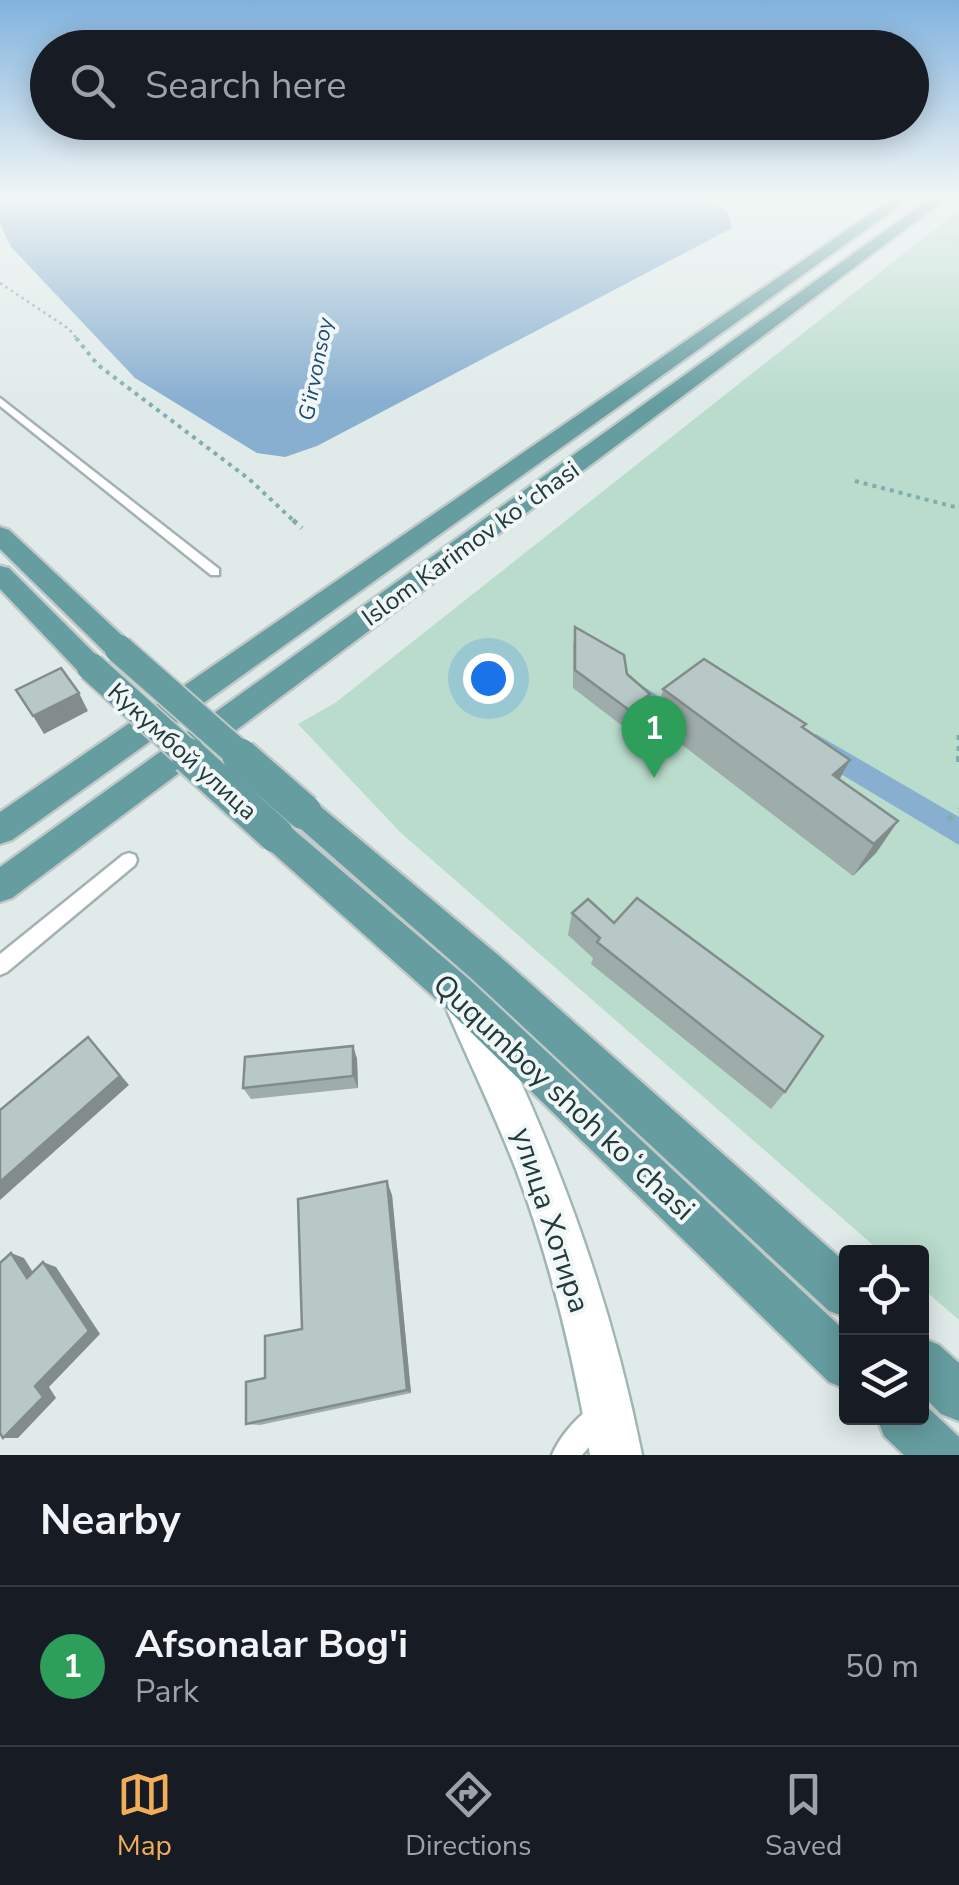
<!DOCTYPE html>
<html lang="en">
<head>
<meta charset="utf-8">
<style>
	:root { --surface:#171b24; --page:#20242c; --text:#f1f3f6; --muted:#9ea1a6; --line:#363941; --accent:#f1ad58 }
	body { margin:0; font-family:"Nunito Sans",sans-serif; background:var(--page); color:var(--text) }
	.controls { position:absolute; right:30px; bottom:30px; display:grid; overflow:hidden; border-radius:10px; box-shadow:0 5px 25px #0003 }
	.controls button { width:90px; height:90px; display:grid; place-items:center; padding:0; border:0; border-bottom:2px solid var(--line); background:var(--surface); color:var(--text); font:50px sans-serif }
	.you { position:absolute; left:488px; top:678px; width:35px; height:35px; margin:-25px; border:8px solid #fff; border-radius:50%; background:#1a73e8; box-shadow:0 0 0 15px #1a73e833 }
	.badge { display:grid; place-items:center; width:65px; height:65px; border-radius:50%; background:var(--accent); color:#fff; font-size:32px; font-weight:700 }
	.pin { position:absolute; translate:-50% -82px; filter:drop-shadow(0 2px 5px #0008) }
	.pin::after { content:''; position:absolute; top:52px; width:35px; height:30px; background:inherit; clip-path:polygon(0 0,100% 0,50% 100%) }
	.list { margin:0; padding:0; list-style:none }
	h2 { display:flex; justify-content:space-between; align-items:center; height:130px; margin:0; padding:0 40px; font-size:42px }
	h2 small { font-size:32px; font-weight:400; color:var(--muted) }
	.list li { display:grid; grid-template-columns:65px 1fr auto; gap:30px; align-items:center; box-sizing:border-box; height:160px; padding:0 40px; border-top:2px solid var(--line) }
	.list b { display:block; font-size:38px; white-space:nowrap }
	.list p { margin:0; font-size:32px; white-space:nowrap; color:var(--muted) }
	.list em { font-size:32px; font-style:normal; color:var(--muted) }
	.icon { flex:none; width:55px; height:55px; fill:none; stroke:currentColor; stroke-width:2; stroke-linecap:round; stroke-linejoin:round }
	.map { position:relative; flex:none; width:959px; height:1455px; overflow:hidden }
	.search { position:absolute; background:var(--surface); box-shadow:0 5px 25px #0003; left:30px; right:30px; top:30px; height:110px; display:flex; align-items:center; gap:25px; box-sizing:border-box; padding:0 35px; border-radius:55px; color:var(--muted); font-size:38px }
	.sheet { height:290px; background:var(--surface) }
	nav { display:flex; justify-content:space-around; align-items:center; box-sizing:border-box; height:140px; border-top:2px solid var(--line); background:var(--surface); font-size:28px; color:var(--muted) }
	nav a { display:grid; justify-items:center; gap:5px }
	nav .on { color:var(--accent) }
	.map>svg:first-child { display:block }
	.green { fill:#b9dccd }
	.water { fill:#88afd0 }
	.lines { fill:none; stroke-linecap:round; stroke-linejoin:round }
	.canal { fill:#88afd0; fill-rule:evenodd }
	.service-casing { stroke:#a3b2b1; stroke-width:5 }
	.secondary-casing { stroke:#9fb6b5; stroke-width:5 }
	.primary-casing { stroke:#c1c8c8; stroke-width:5 }
	.path-far3 { stroke:#80aeae; stroke-width:2.5; stroke-dasharray:2.5 4; stroke-linecap:butt }
	.path-far2 { stroke:#80aeae; stroke-width:4; stroke-dasharray:4 5; stroke-linecap:butt }
	.path-far1 { stroke:#80aeae; stroke-width:5; stroke-dasharray:5 6; stroke-linecap:butt }
	.path { stroke:#80aeae; stroke-width:6; stroke-dasharray:6 9; stroke-linecap:butt }
	.service { fill:#fff; fill-rule:evenodd }
	.secondary { fill:#fff; fill-rule:evenodd }
	.primary { fill:#659da0; fill-rule:evenodd }
	.primary-bridge-far1-casing { stroke:#c1c8c8; stroke-width:32; stroke-linecap:butt }
	.primary-bridge-casing { stroke:#c1c8c8; stroke-width:40; stroke-linecap:butt }
	.primary-bridge-far1 { stroke:#659da0; stroke-width:28 }
	.primary-bridge { stroke:#659da0; stroke-width:35 }
	.wall { fill:#9eacaa }
	.shaded-wall { fill:#818c8b }
	.building { fill:#b8c8c6; stroke:#818c8b; stroke-width:2.5 }
	.labels { text-anchor:middle; stroke-width:8; stroke-linejoin:round; paint-order:stroke }
	.far-water-label { font-size:22px; font-style:italic; fill:#1c4b76; stroke:#f0f7f6 }
	.street-label { font-size:25px; fill:#213a3b; stroke:#f0f7f6 }
	.near-street-label { font-size:30px; fill:#213a3b; stroke:#f0f7f6 }
</style>
</head>
<body>
<div class="map">
<svg width="959" height="1455" viewBox="0 0 959 1455">
	<rect width="100%" height="100%" fill="#e0ebe9"/>
	<path class="green" d="M959 210V1320L922 1288V1252H881L400 832 298 724 335 703Z"/>
	<path class="water" d="M0 198H700L728 212 732 228 317 446 285 457 257 453 135 378 11 247 0 224Z"/>
	<g class="lines">
		<g class="canal">
			<path d="M625 674 661 698 691 686 700 689 704 696 700 703 659 721C642 716 621 699 612 684L616 677Z"/>
			<path d="M816 734 959 817V845L806 753 802 745 806 737Z"/>
		</g>
		<defs>
			<g id="service">
				<path d="M0 398 219 569V575H211L0 406Z"/>
				<path d="M129 853 135 855 137 860 135 865 7 972 0 975V954L123 855Z"/>
				<path d="M599 1403 608 1407 612 1416 608 1425 582 1455H552C559 1437 581 1411 599 1403Z"/>
			</g>
			<path id="secondary" d="M466 991 480 997C554 1143 610 1294 642 1455H590C574 1358 551 1264 517 1172 496 1117 470 1064 447 1010L452 997Z"/>
			<g id="primary">
				<path d="M894 198H910L12 840 0 844V812Z"/>
				<path d="M931 198H947L12 898 0 902V867Z"/>
				<path d="M0 527 9 530 129 642 133 649 129 656H109L0 549Z"/>
				<path d="M0 566 9 568 101 660 105 667 101 674H81L0 589Z"/>
				<path d="M304 799 315 802 498 955 846 1263V1317L829 1311 472 979 293 822 288 812 293 802Z"/>
				<path d="M276 821 288 825 471 981 846 1332V1389L829 1382 445 1007 264 845 259 835 264 825Z"/>
				<path d="M922 1338 939 1345 959 1363V1421L941 1414 922 1395Z"/>
				<path d="M922 1402 959 1437V1455H904L884 1436 877 1418H922Z"/>
			</g>
		</defs>
		<use href="#service" class="service-casing"/>
		<use href="#secondary" class="secondary-casing"/>
		<use href="#primary" class="primary-casing"/>
		<path class="path-far3" d="M0 283 69 329 78 340"/>
		<g class="path-far2">
			<path d="M76 338 98 365 249 479 296 523"/>
			<path d="M855 481 959 508"/>
		</g>
		<g class="path-far1">
			<path d="M293 520 302 528"/>
			<path d="M959 735V758"/>
		</g>
		<g class="path">
			<path d="M959 756V764"/>
			<path d="M948 820 959 809"/>
		</g>
		<use href="#service" class="service"/>
		<use href="#secondary" class="secondary"/>
		<use href="#primary" class="primary"/>
		<defs>
			<g id="primary-bridge-far1">
				<path d="M119 649 243 758"/>
				<path d="M91 667 192 758"/>
			</g>
			<g id="primary-bridge">
				<path d="M189 756 276 835"/>
				<path d="M240 756 304 812"/>
			</g>
		</defs>
		<use href="#primary-bridge-far1" class="primary-bridge-far1-casing"/>
		<use href="#primary-bridge" class="primary-bridge-casing"/>
		<use href="#primary-bridge-far1" class="primary-bridge-far1"/>
		<use href="#primary-bridge" class="primary-bridge"/>
	</g>
	<g class="wall">
		<path d="M575 627 650 694 646 712 625 728 573 688V646Z"/>
		<path d="M663 689 804 728 850 760 839 780 898 821 876 853 853 876 655 724Z"/>
		<path d="M572 913 614 923 785 1092 771 1109 591 964 593 958 568 935Z"/>
		<path d="M353 1046 357 1059 358 1088 251 1099 243 1088Z"/>
		<path d="M392 1195 411 1393 260 1425 246 1424 265 1378 302 1329Z"/>
	</g>
	<g class="shaded-wall">
		<path d="M79 693 88 711 44 734 33 716Z"/>
		<path d="M650 694 646 712 625 728 629 710Z"/>
		<path d="M850 760 832 793 833 775Z"/>
		<path d="M898 821 876 853 853 876 874 844Z"/>
		<path d="M88 1037 129 1085 0 1200V1182Z"/>
		<path d="M353 1046 357 1059 358 1088 353 1076Z"/>
		<path d="M387 1181 392 1195 411 1393 407 1390Z"/>
		<path d="M11 1253 24 1258 39 1282 27 1278Z"/>
		<path d="M43 1262 56 1267 100 1334 49 1387 56 1398 18 1438H3L35 1386Z"/>
	</g>
	<g class="building">
		<path d="M575 627 624 655 627 674 650 694 629 710 575 670Z"/>
		<path d="M704 659 806 724 802 727 850 760 833 775 898 821 874 844 663 689Z"/>
		<path d="M61 668 79 693 33 716 16 690Z"/>
		<path d="M637 898 823 1036 785 1092 597 942 600 938 572 913 588 899 614 923Z"/>
		<path d="M88 1037 120 1076 0 1182V1110Z"/>
		<path d="M353 1046V1076L243 1088 245 1057Z"/>
		<path d="M387 1181 407 1390 246 1424V1382L265 1378V1336L302 1329 298 1199Z"/>
		<path d="M11 1253 27 1278 43 1262 89 1331 35 1386 43 1397 3 1438 0 1433V1263Z"/>
	</g>
	<linearGradient id="sky" x2="0" y2="1"><stop stop-color="#81b2de"/><stop offset="0.49" stop-color="#f1f6f5"/><stop offset="1" stop-color="#f1f6f5" stop-opacity="0"/></linearGradient>
	<rect width="959" height="402" fill="url(#sky)"/>
	<g class="labels">
		<g class="far-water-label">
			<text transform="translate(315 369) rotate(-79)" y="8">G‘irvonsoy</text>
		</g>
		<g class="street-label">
			<text transform="translate(470 543) rotate(-36)" y="9">Islom Karimov koʻchasi</text>
			<text transform="translate(183 751) rotate(42)" y="9">Кукумбой улица</text>
		</g>
		<g class="near-street-label">
			<text transform="translate(564 1097) rotate(43)" y="10">Ququmboy shoh koʻchasi</text>
			<text transform="translate(551 1220) rotate(72)" y="10">улица Хотира</text>
		</g>
	</g>
</svg>
<div class="controls">
<button><svg class="icon" aria-label="locate" viewBox="0 0 24 24"><circle cx="12" cy="12" r="6"/><path d="M12 2v4M12 18v4M2 12h4M18 12h4"/></svg></button>
<button><svg class="icon" aria-label="layers" viewBox="0 0 24 24"><path d="M12 4l9 5-9 5-9-5zM3 14l9 5 9-5"/></svg></button>
</div>
<div class="you"></div>
<div class="pin badge" style="left:654px;top:778px;background:#2e9e5b">1</div>
<div class="search"><svg class="icon" aria-label="search" viewBox="0 0 24 24"><circle cx="10" cy="10" r="6"/><path d="M15 15l6 6"/></svg>Search here</div>
</div>
<section class="sheet">
<h2>Nearby<small></small></h2>
<ul class="list">
<li><span class="badge" style="background:#2e9e5b">1</span><div><b>Afsonalar Bog'i</b><p>Park</p></div><em>50 m</em></li>
</ul>
</section>
<nav>
<a class="on"><svg class="icon" aria-label="map" viewBox="0 0 24 24"><path d="M3 6l6-2 6 2 6-2v14l-6 2-6-2-6 2zM9 4v14M15 6v14"/></svg>Map</a>
<a><svg class="icon" aria-label="directions" viewBox="0 0 24 24"><path d="M12 3l9 9-9 9-9-9zM9 14v-3h6M13 9l2 2-2 2"/></svg>Directions</a>
<a><svg class="icon" aria-label="saved" viewBox="0 0 24 24"><path d="M7 4h10v16l-5-4-5 4z"/></svg>Saved</a>
</nav>
</body>
</html>
